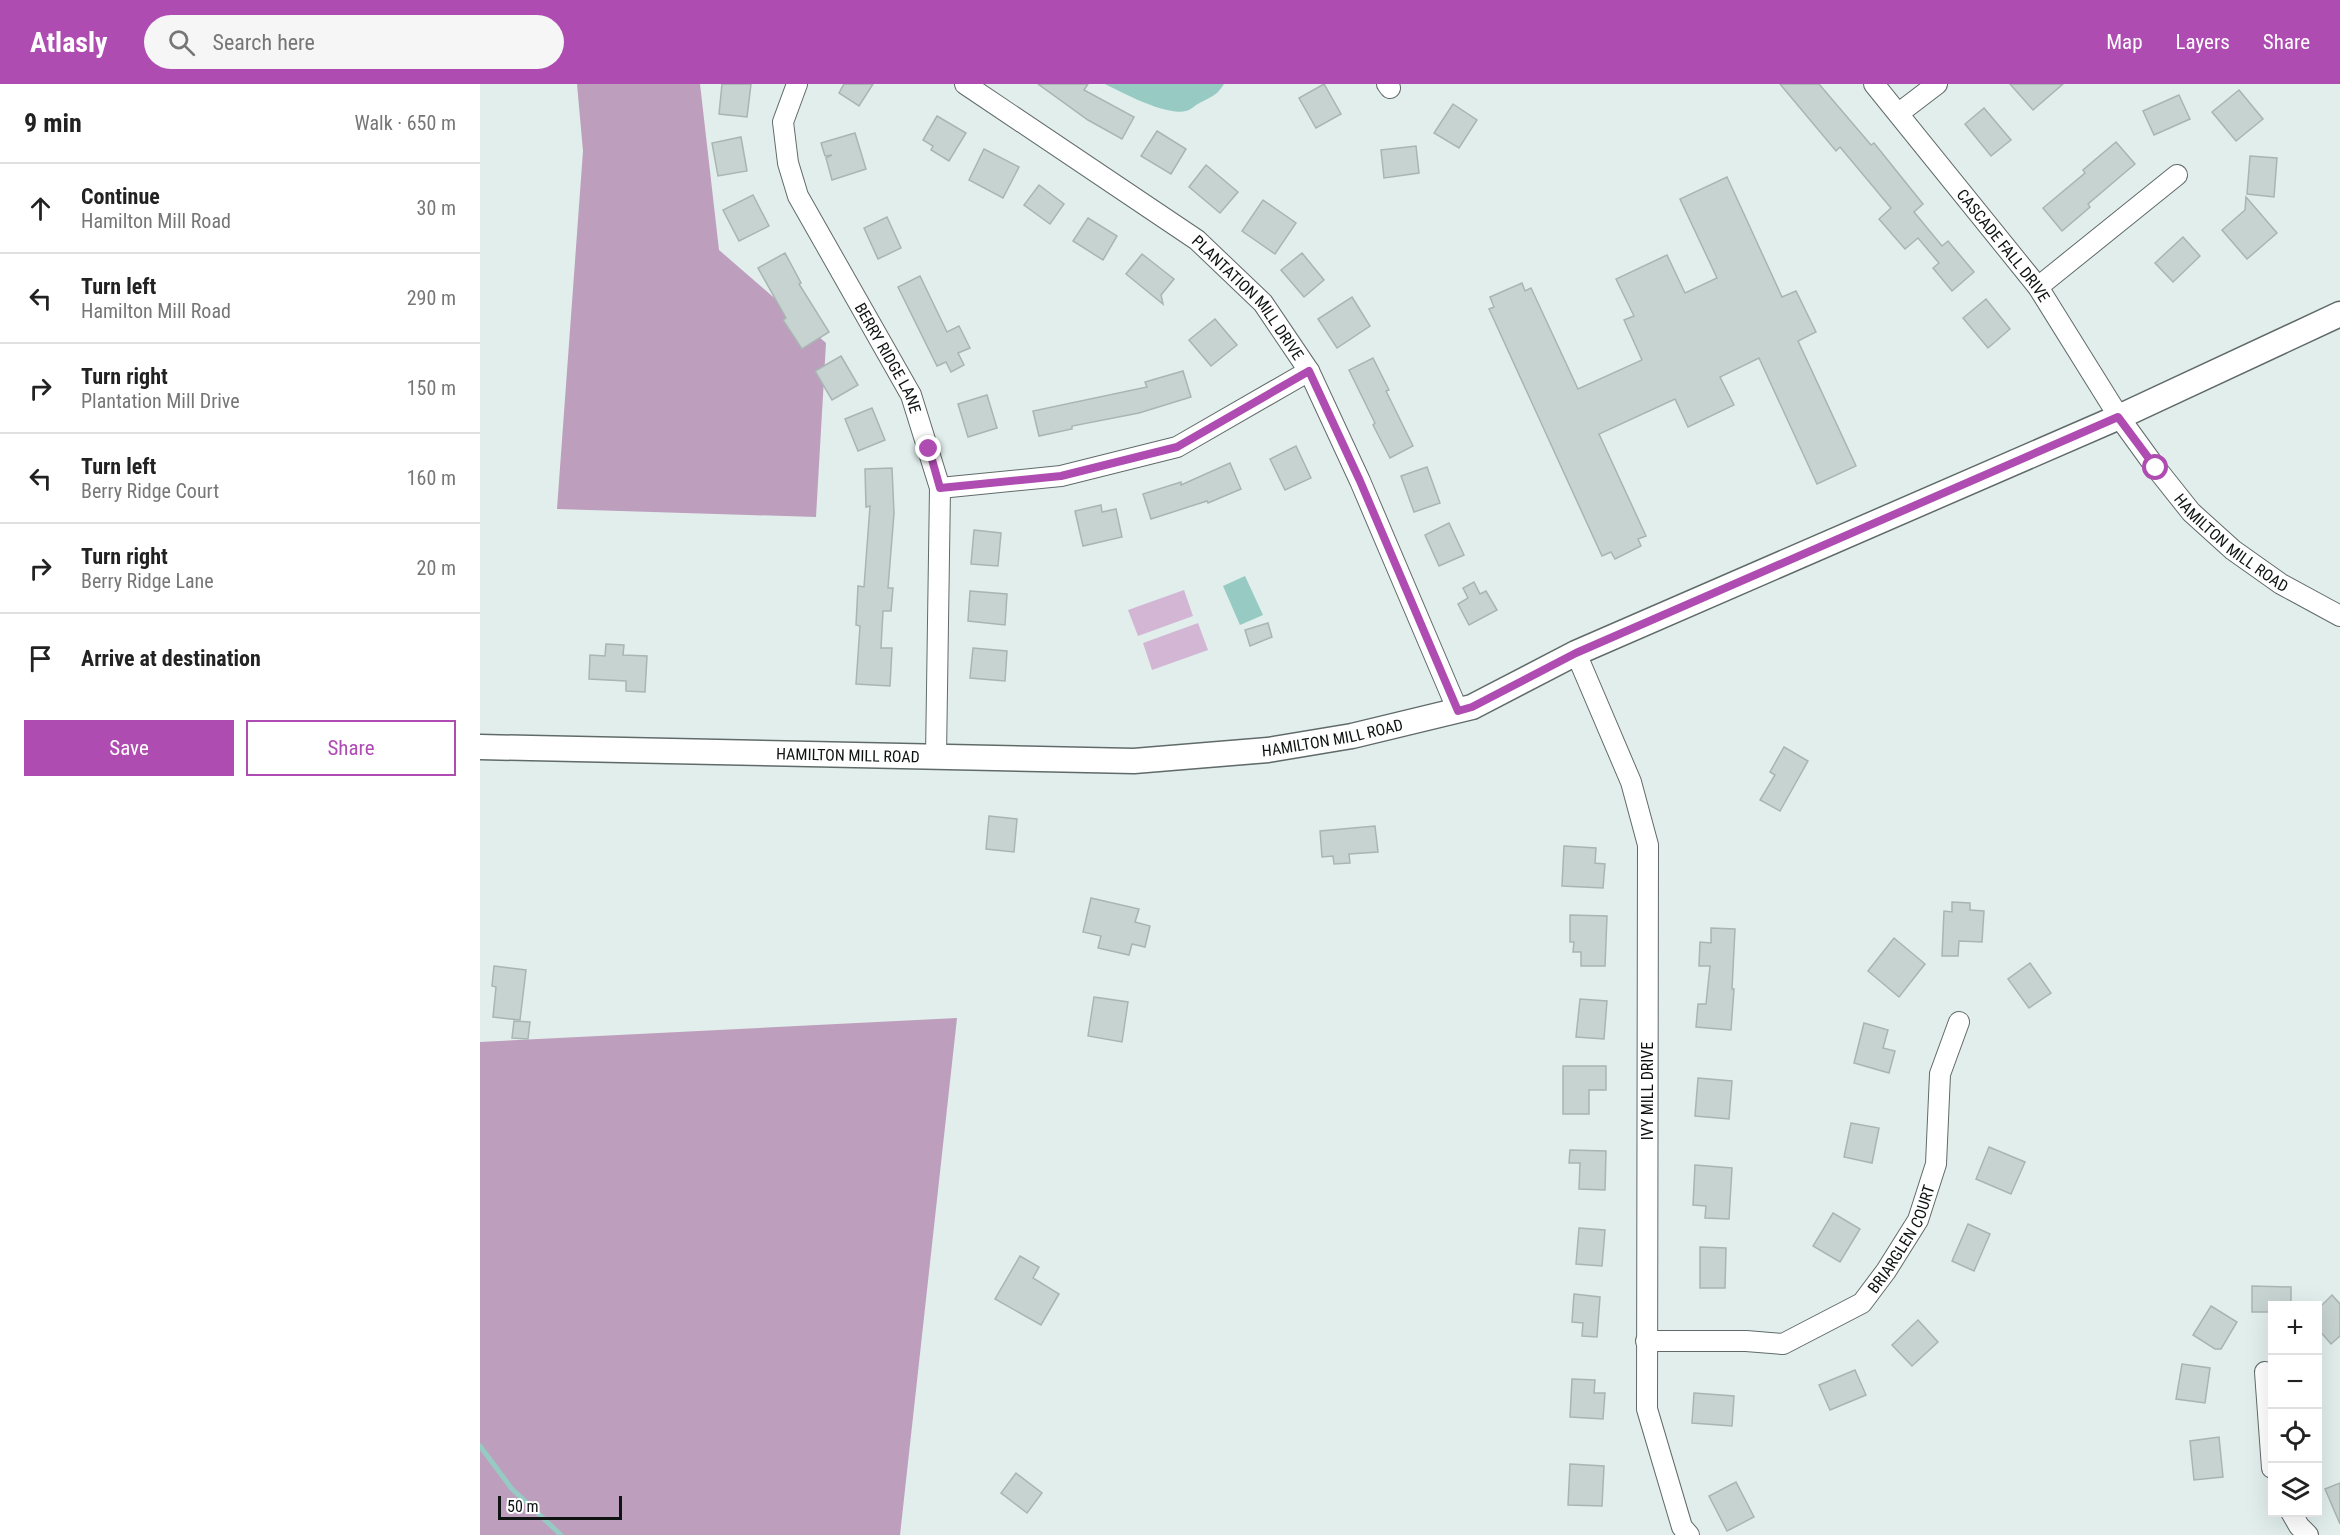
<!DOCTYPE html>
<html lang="en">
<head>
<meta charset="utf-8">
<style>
	:root { --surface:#fff; --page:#f6f6f6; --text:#222; --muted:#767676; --line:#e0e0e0; --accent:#af4cb2 }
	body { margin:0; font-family:"Roboto Condensed",sans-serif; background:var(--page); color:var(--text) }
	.controls { position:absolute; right:18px; bottom:18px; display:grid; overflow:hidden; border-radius:0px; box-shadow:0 6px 24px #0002 }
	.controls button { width:54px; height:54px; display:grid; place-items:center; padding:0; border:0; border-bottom:2px solid var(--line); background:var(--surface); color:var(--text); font:30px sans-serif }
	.scale { position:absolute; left:18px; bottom:15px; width:124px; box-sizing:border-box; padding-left:6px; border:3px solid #0f1312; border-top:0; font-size:16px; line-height:21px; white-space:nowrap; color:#0f1312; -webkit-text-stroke:4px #fff; paint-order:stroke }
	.stop { position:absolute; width:18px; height:18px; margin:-14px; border:4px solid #af4cb2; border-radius:50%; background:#fff }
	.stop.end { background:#af4cb2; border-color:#fff; box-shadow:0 2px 6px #0008 }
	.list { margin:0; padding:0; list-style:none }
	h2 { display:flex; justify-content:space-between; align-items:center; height:78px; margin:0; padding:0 24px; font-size:26px }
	h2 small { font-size:20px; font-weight:400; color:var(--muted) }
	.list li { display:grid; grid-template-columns:39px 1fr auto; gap:18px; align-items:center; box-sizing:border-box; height:90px; padding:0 24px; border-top:2px solid var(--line) }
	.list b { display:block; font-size:22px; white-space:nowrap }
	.list p { margin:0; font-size:20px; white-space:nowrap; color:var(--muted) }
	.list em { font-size:20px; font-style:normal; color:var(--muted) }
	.actions { display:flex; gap:12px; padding:18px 24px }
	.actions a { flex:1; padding:14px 0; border:2px solid var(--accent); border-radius:0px; text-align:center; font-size:21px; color:var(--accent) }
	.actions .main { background:var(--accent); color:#fff }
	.icon { flex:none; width:33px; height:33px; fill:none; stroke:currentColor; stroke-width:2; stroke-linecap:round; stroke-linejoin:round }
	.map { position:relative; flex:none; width:1860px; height:1451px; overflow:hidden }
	header { display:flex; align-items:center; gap:36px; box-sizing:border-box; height:84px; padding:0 30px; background:var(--accent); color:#fff }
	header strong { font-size:28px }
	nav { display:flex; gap:33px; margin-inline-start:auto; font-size:21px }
	.search { width:420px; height:54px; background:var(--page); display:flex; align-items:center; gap:15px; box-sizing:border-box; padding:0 21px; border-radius:33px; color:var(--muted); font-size:22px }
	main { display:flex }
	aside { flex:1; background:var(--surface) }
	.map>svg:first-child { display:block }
	.green { fill:#d3b6d3 }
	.forest { fill:#bd9ebd }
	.water { fill:#96cac2 }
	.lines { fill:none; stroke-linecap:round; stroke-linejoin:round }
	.stream { stroke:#96cac2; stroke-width:5 }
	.building { fill:#c7d3d1; stroke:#a9b5b3; stroke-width:1.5 }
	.minor-casing { stroke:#606b69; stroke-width:22 }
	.major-casing { stroke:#606b69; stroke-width:27 }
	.minor { stroke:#fff; stroke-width:20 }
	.major { stroke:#fff; stroke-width:24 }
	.route { stroke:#af4cb2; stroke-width:8 }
	.labels { text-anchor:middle; stroke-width:4.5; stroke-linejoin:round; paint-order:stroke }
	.street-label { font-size:16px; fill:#0f1312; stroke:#fff }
</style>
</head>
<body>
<header>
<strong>Atlasly</strong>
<div class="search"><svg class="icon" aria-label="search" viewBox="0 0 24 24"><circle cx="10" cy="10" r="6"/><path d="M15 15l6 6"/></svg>Search here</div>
<nav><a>Map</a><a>Layers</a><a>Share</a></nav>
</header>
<main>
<aside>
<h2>9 min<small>Walk · 650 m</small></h2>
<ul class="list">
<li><svg class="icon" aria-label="ahead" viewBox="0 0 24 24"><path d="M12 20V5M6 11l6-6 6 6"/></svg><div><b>Continue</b><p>Hamilton Mill Road</p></div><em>30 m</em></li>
<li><svg class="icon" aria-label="left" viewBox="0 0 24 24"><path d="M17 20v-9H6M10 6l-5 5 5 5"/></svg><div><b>Turn left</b><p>Hamilton Mill Road</p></div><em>290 m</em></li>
<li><svg class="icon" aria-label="right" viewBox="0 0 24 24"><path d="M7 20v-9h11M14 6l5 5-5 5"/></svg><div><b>Turn right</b><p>Plantation Mill Drive</p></div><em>150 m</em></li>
<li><svg class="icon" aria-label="left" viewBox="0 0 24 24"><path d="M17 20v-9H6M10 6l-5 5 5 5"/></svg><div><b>Turn left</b><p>Berry Ridge Court</p></div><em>160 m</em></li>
<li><svg class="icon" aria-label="right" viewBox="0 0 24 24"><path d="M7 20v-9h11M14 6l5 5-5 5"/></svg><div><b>Turn right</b><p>Berry Ridge Lane</p></div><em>20 m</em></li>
<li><svg class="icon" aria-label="arrive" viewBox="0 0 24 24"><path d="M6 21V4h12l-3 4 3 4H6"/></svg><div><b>Arrive at destination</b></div></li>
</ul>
<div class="actions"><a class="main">Save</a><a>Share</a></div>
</aside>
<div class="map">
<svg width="1860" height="1451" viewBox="0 0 1860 1451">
	<rect width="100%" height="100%" fill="#e1eeec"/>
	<g class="green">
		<path d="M704 506 713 532 658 552 648 526Z"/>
		<path d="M718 539 728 566 672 586 663 559Z"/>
	</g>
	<g class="forest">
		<path d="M97 0H220L239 166 346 259 336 433 77 425 103 67Z"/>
		<path d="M477 934 420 1451H0V958Z"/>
	</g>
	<g class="water">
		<path d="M625 0H744C735 14 731 12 718 20 714 22 711 26 706 27 686 32 643 9 625 0Z"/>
		<path d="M765 492 783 531 760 541 743 502Z"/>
	</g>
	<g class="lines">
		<path class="stream" d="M0 1362 32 1405 81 1451"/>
	</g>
	<g class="building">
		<path d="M242 0H271L267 33 239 30Z"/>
		<path d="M364 0H393L379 22 359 9Z"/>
		<path d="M558 0H608L604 6 654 33 642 55 608 36Z"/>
		<path d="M844 0 861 30 836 44 819 14Z"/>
		<path d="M1300 0H1339L1391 61 1394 59 1443 120 1434 128 1462 162 1468 157 1494 188 1472 207 1453 184 1459 179 1438 154 1425 165 1399 135 1411 124 1360 63 1356 67Z"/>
		<path d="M1530 0H1583L1553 26Z"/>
		<path d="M1759 6 1783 35 1756 57 1732 28Z"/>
		<path d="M1699 11 1710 35 1674 51 1663 27Z"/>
		<path d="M973 20 997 36 979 64 954 49Z"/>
		<path d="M1504 24 1531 56 1511 72 1485 40Z"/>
		<path d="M457 32 486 49 469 77 451 66 453 62 443 56Z"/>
		<path d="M677 47 706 65 691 90 661 72Z"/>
		<path d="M375 49 386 85 352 96 346 74 352 71 345 72 341 59Z"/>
		<path d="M261 53 267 87 238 92 232 59Z"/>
		<path d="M1636 58 1655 80 1608 120 1610 123 1582 147 1563 124 1605 89 1603 86Z"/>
		<path d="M936 62 939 89 904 94 901 66Z"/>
		<path d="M504 65 539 83 523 114 489 96Z"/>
		<path d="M1770 72 1797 74 1794 113 1767 110Z"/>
		<path d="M726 81 758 108 740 129 709 103Z"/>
		<path d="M1247 93 1302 213 1316 207 1336 248 1318 257 1376 382 1337 400 1279 274 1240 293 1254 321 1208 343 1195 315 1119 350 1166 452 1158 455 1161 462 1135 475 1131 468 1122 472 1009 225 1014 223 1010 213 1042 199 1045 207 1051 204 1098 305 1162 276 1144 236 1154 232 1136 195 1187 171 1205 209 1237 194 1200 115Z"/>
		<path d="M559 101 584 120 570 140 544 121Z"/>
		<path d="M273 111 289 142 259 157 243 126Z"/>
		<path d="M1766 113 1797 149 1767 175 1742 146 1765 126Z"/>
		<path d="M783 116 816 139 795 170 762 147Z"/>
		<path d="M407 133 421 164 398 175 384 144Z"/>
		<path d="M608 134 637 152 623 176 593 157Z"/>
		<path d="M1703 153 1720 172 1693 198 1675 179Z"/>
		<path d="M305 169 321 199 319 200 349 248 322 265 303 236 306 234 278 184Z"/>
		<path d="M822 169 844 196 824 213 801 186Z"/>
		<path d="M662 170 694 195 681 211 683 220 646 190Z"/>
		<path d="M440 192 467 248 479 242 490 264 478 269 484 281 471 288 466 278 457 282 418 203Z"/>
		<path d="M872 213 890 242 857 264 838 235Z"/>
		<path d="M1506 215 1530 245 1508 264 1483 234Z"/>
		<path d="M735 235 757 261 731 282 709 256Z"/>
		<path d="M361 272 378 301 352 316 335 287Z"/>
		<path d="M893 274 909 306 906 307 933 362 910 374 893 341 895 339 869 286Z"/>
		<path d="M703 287 711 313 659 329 592 342V345L559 352 553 327 667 303 665 298Z"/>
		<path d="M507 311 517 344 488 353 478 320Z"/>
		<path d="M392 324 405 356 378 367 365 335Z"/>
		<path d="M816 362 831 394 805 406 790 375Z"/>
		<path d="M750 379 761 405 728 419 727 417 671 435 663 410 701 398V401Z"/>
		<path d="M947 383 960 419 934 428 921 392Z"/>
		<path d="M412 384 414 429 408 504H413L411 527H403L401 564H412L410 602 376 600 380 542 376 541 378 502 384 503 390 422 386 423 385 385Z"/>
		<path d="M621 421 622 428 636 425 642 453 603 462 595 427Z"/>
		<path d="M969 439 984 471 959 482 945 451Z"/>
		<path d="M494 446 521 449 518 482 491 480Z"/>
		<path d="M994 498 1000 510 1006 507 1017 526 989 541 978 520 988 514 983 504Z"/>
		<path d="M490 507 527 510 525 541 488 537Z"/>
		<path d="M788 539 792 553 770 562 765 546Z"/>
		<path d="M126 560 144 561 143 571 167 572 165 608 146 607V597L109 595 110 571 125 572Z"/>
		<path d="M493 564 527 567 525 597 490 594Z"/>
		<path d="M1304 663 1328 677 1300 727 1280 716 1295 691 1290 688Z"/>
		<path d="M509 732 537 735 534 768 506 765Z"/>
		<path d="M895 742 898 768 869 770 870 779 854 780 853 772 842 773 840 747Z"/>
		<path d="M1084 762 1116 764 1115 779 1125 780 1123 804 1082 802Z"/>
		<path d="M611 814 659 825 655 838 670 842 665 863 652 860 649 871 618 864 621 852 603 848Z"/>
		<path d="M1472 818 1490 819V826L1504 827 1502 858 1479 857 1478 872H1462L1464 827 1472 828Z"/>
		<path d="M1090 831 1127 832 1125 882H1101V868H1093L1094 858H1090Z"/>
		<path d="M1231 844 1255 845 1252 905H1254L1251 946 1216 943 1218 920H1226L1230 882H1219L1220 858 1231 859Z"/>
		<path d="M1414 854 1445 880 1419 913 1388 887Z"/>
		<path d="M1550 879 1571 909 1549 924 1528 895Z"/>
		<path d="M14 882 46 886 40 936 13 933 16 903 12 902Z"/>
		<path d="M614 913 648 918 642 958 608 952Z"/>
		<path d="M1100 915 1127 917 1124 955 1096 953Z"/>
		<path d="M34 937 50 938 48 955 32 954Z"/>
		<path d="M1384 939 1408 946 1403 964 1415 967 1409 989 1374 979Z"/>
		<path d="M1083 982H1126V1006H1109V1030H1083Z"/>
		<path d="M1218 994 1252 997 1249 1035 1215 1032Z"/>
		<path d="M1371 1039 1399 1044 1392 1079 1364 1073Z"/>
		<path d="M1509 1063 1545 1078 1531 1110 1496 1095Z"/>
		<path d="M1090 1066 1126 1067 1125 1106 1099 1105 1100 1079H1089Z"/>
		<path d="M1215 1081 1252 1084 1249 1135 1225 1134 1226 1122 1213 1121Z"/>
		<path d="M1353 1129 1380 1145 1360 1178 1333 1162Z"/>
		<path d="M1488 1140 1510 1150 1494 1187 1472 1177Z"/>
		<path d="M1099 1144 1125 1146 1122 1182 1096 1180Z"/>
		<path d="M1220 1163 1246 1164 1245 1204H1220Z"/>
		<path d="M540 1172 559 1183 553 1194 579 1210 561 1241 515 1215Z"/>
		<path d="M1772 1202 1811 1203V1221H1792V1228H1772Z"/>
		<path d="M1094 1210 1120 1213 1117 1253 1102 1252 1103 1239 1092 1238Z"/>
		<path d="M1852 1211 1860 1220V1252L1851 1260 1838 1245V1225Z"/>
		<path d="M1731 1222 1757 1238 1741 1265H1735L1713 1251Z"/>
		<path d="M1438 1236 1458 1258 1432 1282 1412 1261Z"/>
		<path d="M1702 1280 1730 1284 1725 1319 1696 1315Z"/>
		<path d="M1375 1286 1386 1311 1350 1326 1339 1301Z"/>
		<path d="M1092 1295 1115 1296 1114 1309H1125L1123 1335 1090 1333Z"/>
		<path d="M1214 1309 1254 1312 1252 1342 1212 1339Z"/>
		<path d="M1739 1353 1743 1393 1714 1396 1710 1357Z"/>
		<path d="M1090 1380 1124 1382 1122 1422 1088 1421Z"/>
		<path d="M536 1389 562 1409 547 1429 521 1409Z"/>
		<path d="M1256 1398 1274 1433 1247 1447 1229 1412Z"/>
		<path d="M1860 1399V1440L1845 1405Z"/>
	</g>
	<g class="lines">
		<defs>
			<g id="minor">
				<path id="s1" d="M317 0 303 38 308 79 318 112 431 311 460 404 456 673"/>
				<path id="s2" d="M485 0 717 156 783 219 829 287 880 397 978 627"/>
				<path d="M907 0 910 4"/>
				<path id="s3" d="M1394 0 1558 203 1639 333 1676 384 1711 428 1753 466 1801 500 1860 532"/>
				<path d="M1419 29 1457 0"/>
				<path d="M1558 203 1697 91"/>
				<path d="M460 404 581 392 697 363 829 287"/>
				<path d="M1096 569 1151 698 1168 761 1167 1325 1202 1443 1209 1451"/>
				<path id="s4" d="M1166 1257H1266L1303 1260 1382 1219 1406 1187 1438 1136 1456 1080 1460 990 1479 938"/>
				<path d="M1785 1288 1792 1384"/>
				<path d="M1811 1428 1819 1442 1828 1451"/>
			</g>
			<g id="major">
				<path id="s5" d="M0 663 654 677 788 666 872 652 992 623 1096 569 1639 333 1860 230"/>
			</g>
		</defs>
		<use href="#minor" class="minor-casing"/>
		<use href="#major" class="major-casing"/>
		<use href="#minor" class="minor"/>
		<use href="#major" class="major"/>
	</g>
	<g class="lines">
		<path class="route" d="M449 365 460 404 581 392 697 363 829 287 880 397 978 627 992 623 1096 569 1638 333 1676 384"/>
	</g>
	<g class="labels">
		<g class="street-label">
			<text dy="6" stroke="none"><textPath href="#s3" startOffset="207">CASCADE FALL DRIVE</textPath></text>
			<text dy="6" stroke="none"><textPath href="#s2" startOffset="357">PLANTATION MILL DRIVE</textPath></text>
			<text dy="6" stroke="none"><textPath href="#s1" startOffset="302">BERRY RIDGE LANE</textPath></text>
			<text dy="6" stroke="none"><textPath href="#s3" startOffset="584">HAMILTON MILL ROAD</textPath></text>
			<text dy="6" stroke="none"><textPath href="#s5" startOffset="854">HAMILTON MILL ROAD</textPath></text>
			<text dy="6" stroke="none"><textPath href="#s5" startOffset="368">HAMILTON MILL ROAD</textPath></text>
			<text transform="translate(1167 1007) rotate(-90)" y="6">IVY MILL DRIVE</text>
			<text dy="6" stroke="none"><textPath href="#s4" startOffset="302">BRIARGLEN COURT</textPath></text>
		</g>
	</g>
</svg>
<div class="controls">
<button>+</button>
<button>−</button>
<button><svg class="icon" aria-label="locate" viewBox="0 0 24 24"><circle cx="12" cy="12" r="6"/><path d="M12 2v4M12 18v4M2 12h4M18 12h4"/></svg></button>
<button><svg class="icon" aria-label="layers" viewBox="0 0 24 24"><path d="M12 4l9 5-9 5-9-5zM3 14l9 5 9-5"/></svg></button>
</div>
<div class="scale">50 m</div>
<div class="stop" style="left:1676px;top:384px"></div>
<div class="stop end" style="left:449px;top:365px"></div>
</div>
</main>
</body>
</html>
